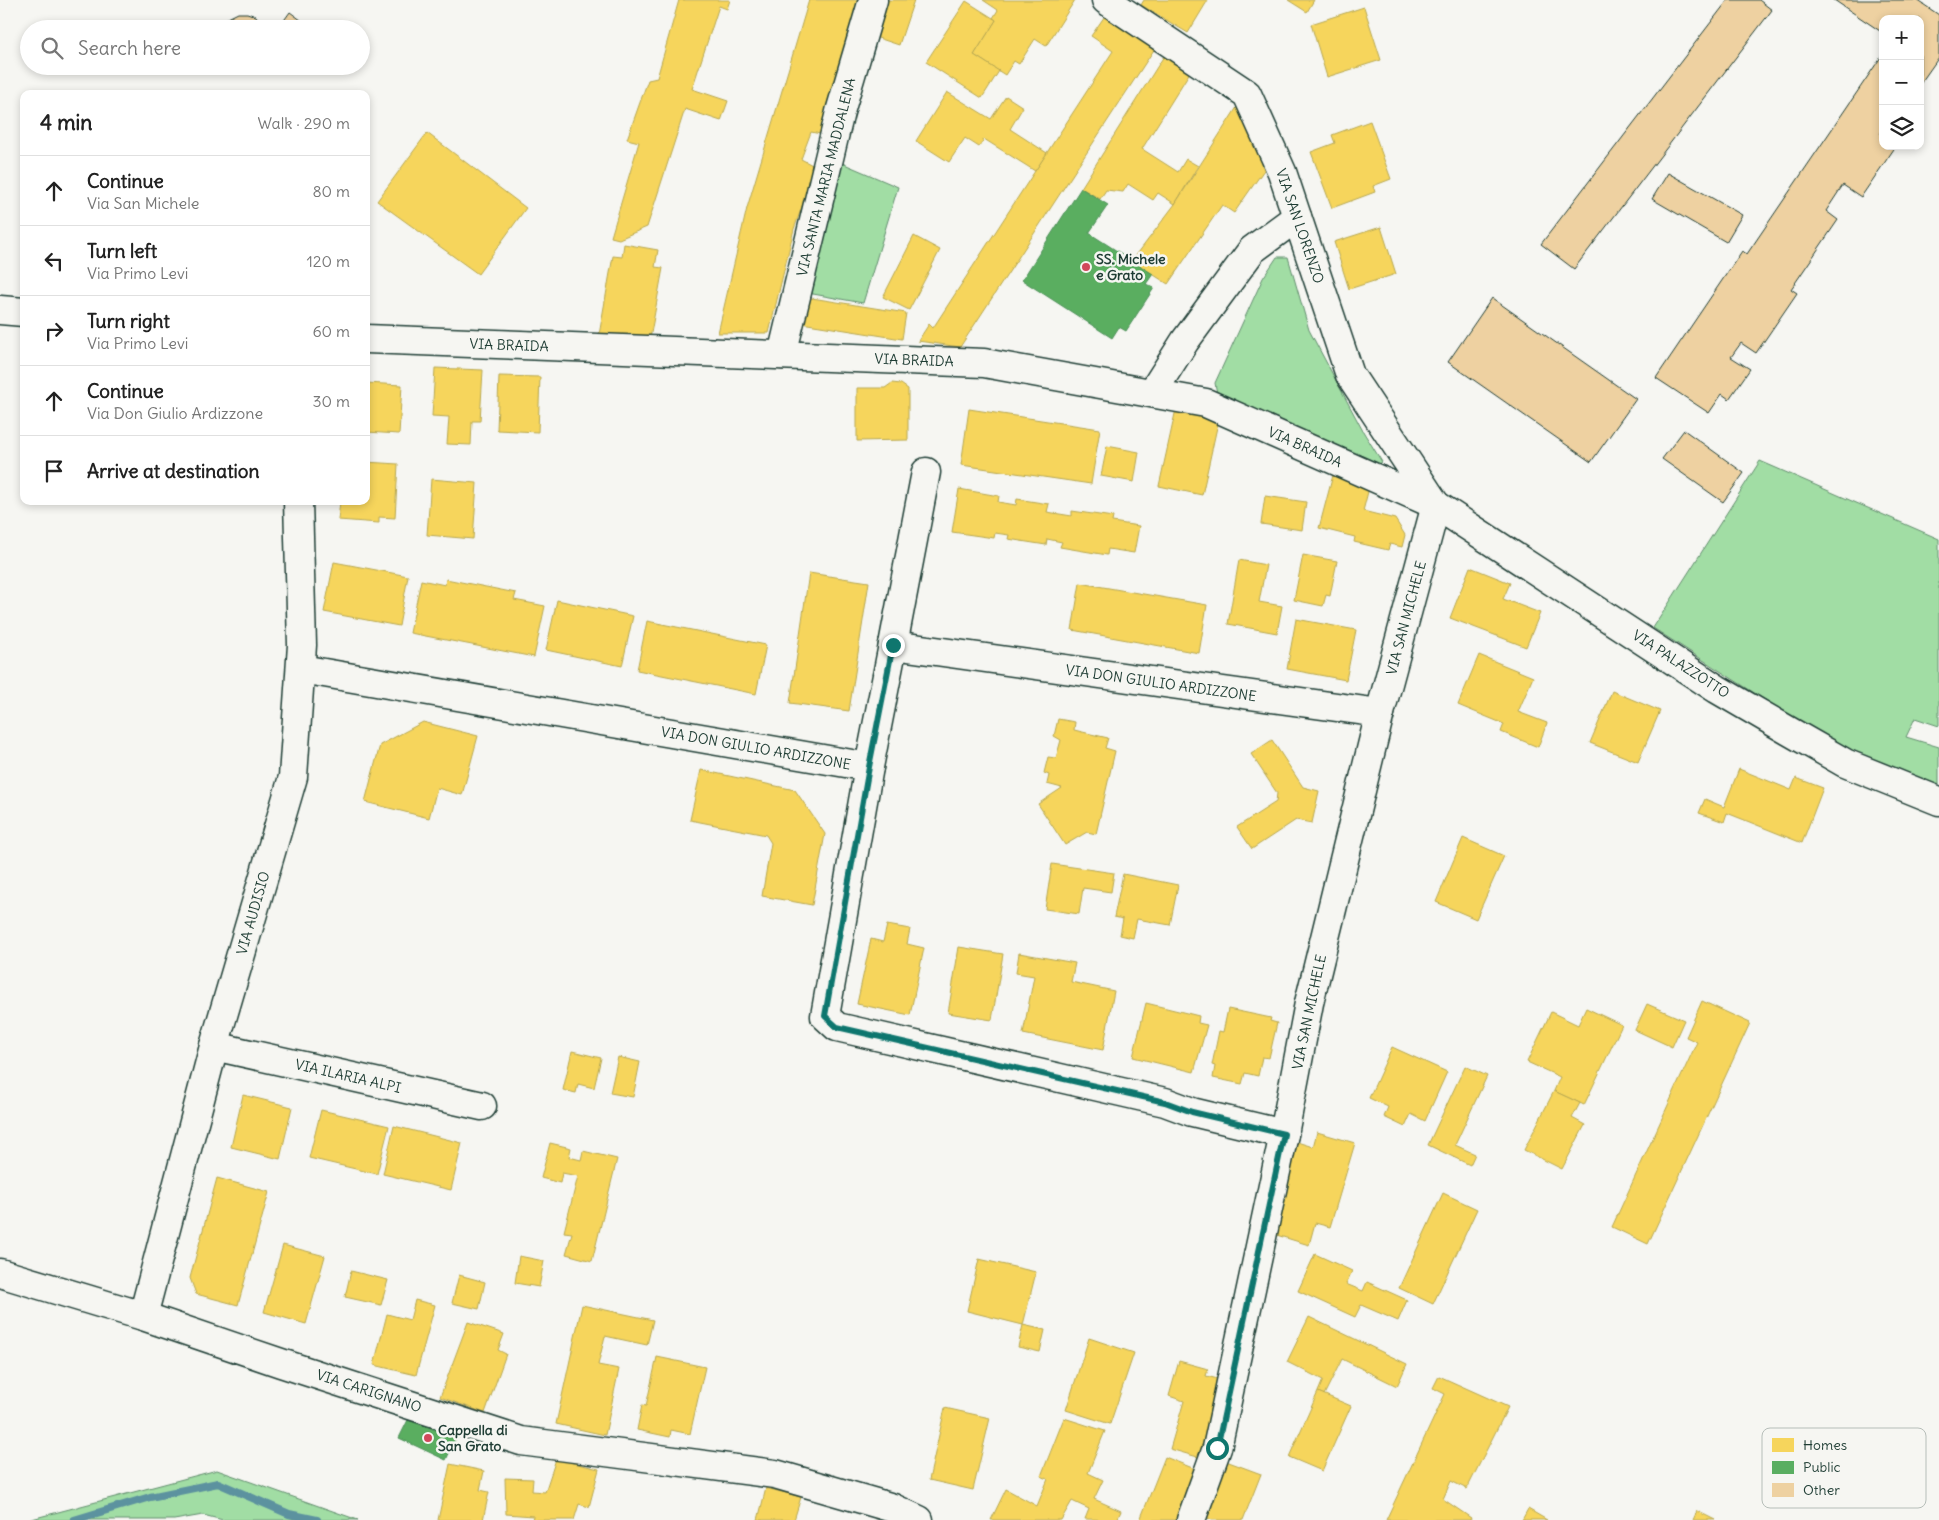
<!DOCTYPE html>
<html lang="en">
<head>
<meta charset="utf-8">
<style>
	:root { --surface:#fff; --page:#f6f6f6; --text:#222; --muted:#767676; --line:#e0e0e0 }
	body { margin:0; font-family:Delius,sans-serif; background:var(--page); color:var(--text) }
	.controls { position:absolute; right:15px; top:15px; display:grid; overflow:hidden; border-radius:10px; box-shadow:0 2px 8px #0003 }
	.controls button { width:45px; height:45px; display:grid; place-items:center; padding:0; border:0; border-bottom:1px solid var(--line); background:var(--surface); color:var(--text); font:25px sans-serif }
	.stop { position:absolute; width:15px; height:15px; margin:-11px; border:4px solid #0f766e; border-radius:50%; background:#fff }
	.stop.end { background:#0f766e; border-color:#fff; box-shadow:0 1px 5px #0008 }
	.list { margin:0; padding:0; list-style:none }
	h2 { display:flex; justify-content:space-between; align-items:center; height:65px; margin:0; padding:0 20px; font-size:21px }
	h2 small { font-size:16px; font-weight:400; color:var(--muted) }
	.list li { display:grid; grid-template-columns:32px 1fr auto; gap:15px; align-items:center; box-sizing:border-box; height:70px; padding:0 20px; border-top:1px solid var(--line) }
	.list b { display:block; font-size:19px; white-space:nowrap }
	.list p { margin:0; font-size:16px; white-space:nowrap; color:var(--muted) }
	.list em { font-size:16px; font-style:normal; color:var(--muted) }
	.icon { flex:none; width:28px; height:28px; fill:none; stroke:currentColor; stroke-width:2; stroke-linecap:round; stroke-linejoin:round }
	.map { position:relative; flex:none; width:1939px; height:1520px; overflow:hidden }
	.search { position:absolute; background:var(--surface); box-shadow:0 2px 8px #0003; left:20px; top:20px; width:350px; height:55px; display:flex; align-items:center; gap:12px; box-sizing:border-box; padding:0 18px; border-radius:28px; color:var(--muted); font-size:19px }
	.panel { position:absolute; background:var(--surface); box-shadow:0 2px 8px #0003; left:20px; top:90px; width:350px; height:415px; border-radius:10px }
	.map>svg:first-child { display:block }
	.green { fill:#a1dda4; stroke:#608d6c }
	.homes { fill:#f6d55c; stroke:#b6a750 }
	.public { fill:#5aae61; stroke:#488c54 }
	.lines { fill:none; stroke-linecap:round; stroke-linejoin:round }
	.stream { stroke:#5c929f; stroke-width:8 }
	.building { fill:#eed1a1; stroke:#1f3d34 }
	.minor-casing { stroke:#1f3d34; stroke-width:31 }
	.minor { stroke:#f6f6f2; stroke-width:28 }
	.route { stroke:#0f766e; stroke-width:6 }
	.poi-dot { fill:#d1495b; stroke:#f6f6f2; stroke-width:2 }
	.labels { text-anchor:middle; stroke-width:5; stroke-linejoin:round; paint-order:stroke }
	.street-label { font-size:14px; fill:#1f3d34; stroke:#f6f6f2 }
	.poi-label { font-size:14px; font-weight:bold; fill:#1f3d34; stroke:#f6f6f2; text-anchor:start }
	.key { fill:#f6f6f2; stroke:#b6beb9; stroke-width:1 }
	.key-label { font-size:14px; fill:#1f3d34 }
</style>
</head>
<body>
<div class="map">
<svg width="1939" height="1520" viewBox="0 0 1939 1520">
	<rect width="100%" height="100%" fill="#f6f6f2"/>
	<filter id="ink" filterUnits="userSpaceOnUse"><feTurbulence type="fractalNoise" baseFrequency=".02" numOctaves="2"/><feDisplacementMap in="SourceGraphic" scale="10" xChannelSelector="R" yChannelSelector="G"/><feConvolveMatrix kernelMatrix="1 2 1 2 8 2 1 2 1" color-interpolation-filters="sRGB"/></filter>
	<g filter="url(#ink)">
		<g class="green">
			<path d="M835 160 898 187 863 303 802 292Z"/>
			<path d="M1277 257H1288L1309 330 1364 433 1382 462 1371 470 1218 399 1215 383 1263 278Z"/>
			<path d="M1760 461 1939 539V726L1915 718 1906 737 1939 747V790L1891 770 1809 728 1653 628Z"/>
			<path d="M217 1470 358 1520H223L203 1515 174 1520H28Z"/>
		</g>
		<g class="homes">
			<path d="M679 0H730L727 9 719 6 692 89 728 101 721 121 685 109 647 227 619 239 611 237 639 142 627 139 648 80 657 78Z"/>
			<path d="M809 0H867L825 135 811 132 801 159 816 167 794 229 769 333H718L747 208Z"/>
			<path d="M884 0H914L899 45 872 36Z"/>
			<path d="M983 0H1075L1046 46 1035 39 1019 64 1014 61 1005 75 974 55 996 20 993 18 998 10Z"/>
			<path d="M1144 0H1208L1188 33 1141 5Z"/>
			<path d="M1288 0H1314L1307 12Z"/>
			<path d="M966 1 996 20 974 55 999 71 982 98 926 62Z"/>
			<path d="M1364 7 1381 60 1327 77 1311 24Z"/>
			<path d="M1109 10 1159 42 960 347 918 341 929 324 933 328 1113 51 1091 36Z"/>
			<path d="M1169 48 1195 64 1142 149 1178 172 1186 159 1198 166 1175 204 1158 193 1153 200 1128 184 1123 192 1106 190 1100 199 1081 188Z"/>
			<path d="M947 92 991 119 1006 96 1023 107 1010 129 1047 153 1035 171 984 139 979 147 965 138 949 162 916 141Z"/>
			<path d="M1241 101 1273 157 1234 213 1222 205 1168 284 1132 261 1175 204Z"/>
			<path d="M1370 121 1391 179 1373 186 1375 192 1332 208 1311 152 1335 143 1332 135Z"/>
			<path d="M427 133 526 208 478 274 377 201Z"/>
			<path d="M1381 227 1396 274 1349 289 1334 242Z"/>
			<path d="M914 236 940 250 909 310 883 297Z"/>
			<path d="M624 244 658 250 655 267 663 268 649 344 599 335 613 256 622 257Z"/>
			<path d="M799 296 906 313 902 339 795 322Z"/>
			<path d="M435 368 483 370 480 421H472L471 445 447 444 449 417 432 416Z"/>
			<path d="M499 376 540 377 538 432 497 430Z"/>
			<path d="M366 383 402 385 399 434 366 432Z"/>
			<path d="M892 383 901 384 908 389V440L857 441V388H885Z"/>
			<path d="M969 409 1100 429 1091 484 961 465Z"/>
			<path d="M1176 409 1219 418 1202 495 1159 486Z"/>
			<path d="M1107 446 1139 452 1134 482 1101 476Z"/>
			<path d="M366 462 398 464 395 518 379 517V523L338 520 340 501H366Z"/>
			<path d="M1333 475 1370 484 1363 511 1395 519 1405 535 1402 547 1390 544 1388 550 1354 542 1355 537 1319 528Z"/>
			<path d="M431 479 477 483 473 539 427 535Z"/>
			<path d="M959 489 999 496 998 502 1016 505 1017 499 1049 504 1047 512 1072 516V511L1113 517 1112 522 1139 526 1134 553 1108 549 1107 555 1060 547 1062 542 1047 539 1046 545 1008 539 1009 535 995 533 994 538 952 532Z"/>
			<path d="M1265 496 1306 502 1302 530 1261 524Z"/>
			<path d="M1303 555 1337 561 1330 596 1326 595 1323 606 1294 600Z"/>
			<path d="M1239 560 1266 565 1259 602 1282 606 1277 633 1228 624Z"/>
			<path d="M334 562 408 576 399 626 324 612Z"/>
			<path d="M1470 567 1510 583 1503 599 1540 613 1526 647 1450 618Z"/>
			<path d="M809 573 869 582 849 711 790 703Z"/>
			<path d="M446 579 516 593 514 600 545 606 534 657 410 633 421 580 445 585Z"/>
			<path d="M1080 583 1207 605 1199 653 1072 630Z"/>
			<path d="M557 600 633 616 622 666 546 650Z"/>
			<path d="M1296 619 1356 630 1346 680 1287 669Z"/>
			<path d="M647 621 766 645 756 694 637 670Z"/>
			<path d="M1479 655 1533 677 1518 712 1547 723 1538 747 1501 732 1504 724 1458 705Z"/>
			<path d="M1612 691 1660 711 1638 762 1590 743Z"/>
			<path d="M1058 719 1075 722 1074 730 1108 738 1105 748 1115 751 1096 834 1087 832 1065 845 1038 804 1062 788 1047 784 1049 775 1044 773 1048 757 1056 758 1061 740 1054 736Z"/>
			<path d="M423 722 478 736 462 795 437 788 429 818 365 802 380 745Z"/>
			<path d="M1272 740 1303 787 1319 791 1312 823 1296 820 1252 849 1237 827 1276 802 1277 793 1251 754Z"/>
			<path d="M1739 769 1791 790 1796 778 1823 788 1802 843 1727 813 1724 822 1699 813 1705 799 1724 807Z"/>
			<path d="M701 770 795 790 825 834 812 905 762 896 771 843 766 835 690 820Z"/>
			<path d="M1463 838 1504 856 1476 919 1436 902Z"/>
			<path d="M1052 864 1114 873 1111 892 1083 888 1079 914 1045 909Z"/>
			<path d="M1123 874 1178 885 1170 925 1137 919 1133 938 1120 935 1123 919 1114 917Z"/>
			<path d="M887 925 910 929 907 944 924 948 910 1015 857 1004 871 939 883 942Z"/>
			<path d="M959 947 1003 954 992 1020 948 1013Z"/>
			<path d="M1019 953 1075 963 1071 982 1114 991 1103 1050 1023 1034 1034 976 1016 973Z"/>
			<path d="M1702 1001 1750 1023 1648 1244 1612 1227 1697 1042 1686 1037Z"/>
			<path d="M1146 1003 1199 1016 1198 1023 1207 1025 1194 1072 1133 1057Z"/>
			<path d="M1647 1004 1684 1020 1672 1047 1635 1030Z"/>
			<path d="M1586 1008 1622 1025 1584 1105 1554 1091 1560 1077 1527 1062 1551 1012 1578 1025Z"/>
			<path d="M1228 1009 1271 1018 1270 1021 1277 1023 1269 1058 1262 1057 1258 1076 1245 1073 1242 1084 1213 1078 1215 1066 1212 1065 1219 1031 1223 1032Z"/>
			<path d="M1392 1047 1447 1072 1425 1121 1411 1114 1405 1127 1384 1117 1388 1107 1369 1098Z"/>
			<path d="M572 1051 601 1058 594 1088 578 1084 576 1093 563 1090Z"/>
			<path d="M618 1057 640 1062 633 1097 610 1093Z"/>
			<path d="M1465 1066 1487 1076 1455 1145 1475 1154 1470 1165 1428 1145Z"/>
			<path d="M1554 1091 1580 1103 1572 1118 1585 1125 1562 1169 1524 1150Z"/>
			<path d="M243 1095 292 1107 280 1159 231 1147Z"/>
			<path d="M321 1110 389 1126 377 1174 309 1158Z"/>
			<path d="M394 1126 462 1143 451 1190 383 1174Z"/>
			<path d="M1317 1132 1355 1143 1330 1227 1315 1223 1309 1245 1270 1233 1297 1142 1313 1147Z"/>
			<path d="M550 1143 571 1148 569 1157 581 1160 583 1151 617 1159 592 1261 566 1254 572 1233 564 1232 578 1176 562 1173 560 1183 541 1178Z"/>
			<path d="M217 1178 269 1192 238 1305 196 1294 190 1278Z"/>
			<path d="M1443 1193 1477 1209 1433 1304 1399 1288Z"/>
			<path d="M283 1245 325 1256 306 1324 264 1312Z"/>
			<path d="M1315 1254 1352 1271 1346 1284 1363 1291 1367 1282 1407 1300 1398 1321 1361 1305 1355 1317 1298 1291Z"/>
			<path d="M519 1256 544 1261 539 1287 515 1283Z"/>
			<path d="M979 1259 1036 1272 1023 1325 967 1311Z"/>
			<path d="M351 1271 388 1280 381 1305 345 1297Z"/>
			<path d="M459 1275 485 1282 479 1309 452 1303Z"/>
			<path d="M415 1300 435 1305 416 1375 374 1365 387 1314 410 1320Z"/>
			<path d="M582 1305 653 1320 647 1345 605 1336 598 1365 619 1369 605 1435 556 1424Z"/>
			<path d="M1309 1317 1407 1364 1397 1386 1342 1359 1324 1395 1318 1392 1323 1380 1287 1362Z"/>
			<path d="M468 1322 504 1334 498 1350 506 1354 485 1413 440 1397Z"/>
			<path d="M1023 1325 1045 1330 1040 1352 1018 1347Z"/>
			<path d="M1089 1338 1134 1353 1110 1424 1066 1410Z"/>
			<path d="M657 1357 705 1367 690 1434 671 1430 670 1437 637 1430 642 1405 646 1406Z"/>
			<path d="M1179 1361 1208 1369 1206 1376 1230 1382 1208 1460 1170 1449 1184 1401 1169 1396Z"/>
			<path d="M1439 1376 1508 1407 1467 1489 1451 1481 1443 1499 1471 1518 1470 1520H1386L1445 1394 1433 1388Z"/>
			<path d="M1318 1392 1351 1406 1322 1471 1289 1457Z"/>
			<path d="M945 1408 990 1418 973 1490 929 1480Z"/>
			<path d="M1064 1418 1105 1431 1088 1473 1103 1480 1094 1499 1121 1511 1117 1520 1085 1519 1089 1509 1072 1501 1061 1520H991L1006 1489 1037 1506 1048 1479 1041 1476Z"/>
			<path d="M1165 1457 1200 1471 1180 1520H1140Z"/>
			<path d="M556 1459 599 1469 589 1507 579 1504 574 1520H532L533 1516 506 1514 505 1478 533 1479 532 1491 545 1492Z"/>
			<path d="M1226 1461 1261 1474 1243 1520H1212L1205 1517Z"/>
			<path d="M450 1464 484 1471 480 1490 489 1492 483 1520H438Z"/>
			<path d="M766 1488 801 1497 794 1520H758Z"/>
			<path d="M1528 1509 1547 1520H1522Z"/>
			<path d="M1697 1511 1715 1520H1693Z"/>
		</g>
		<g class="public">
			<path d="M1081 188 1108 205 1089 233 1153 274 1146 284 1154 288 1126 331 1119 327 1112 338 1022 280Z"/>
			<path d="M410 1416 456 1438 446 1460 399 1438Z"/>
		</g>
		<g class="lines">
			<path class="stream" d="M74 1520 150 1497 218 1483 289 1514 317 1520"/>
		</g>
		<g class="building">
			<path d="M1728 0H1759L1772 10 1574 269 1541 244Z"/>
			<path d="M1834 0H1917L1939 15V57L1920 84V19H1883V33Z"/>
			<path d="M290 12 313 29H285L280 26Z"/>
			<path d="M238 13H247L256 16 266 29H217L222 21Z"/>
			<path d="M1883 54V130L1880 134 1883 136V146H1896L1861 197 1843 185 1826 211 1838 220 1791 289 1797 293 1756 353 1741 343 1731 357 1750 369 1729 399 1722 394 1709 413 1656 378 1742 251 1747 254Z"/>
			<path d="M1668 173 1742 215 1726 242 1652 199Z"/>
			<path d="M1492 298 1636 399 1591 462 1448 362Z"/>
			<path d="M1684 430 1744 473 1723 502 1662 459Z"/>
		</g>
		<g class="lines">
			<defs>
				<g id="minor">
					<path d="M1106 0 1247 94 1282 172 1350 375 1436 505"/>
					<path d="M0 310 24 312"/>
					<path d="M366 339 984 363 1206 403 1436 505 1717 689 1789 731 1845 763 1939 801"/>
					<path d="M782 355 840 112 873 0"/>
					<path d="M1152 393 1185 341 1252 250 1297 217"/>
					<path d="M893 645 926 472"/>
					<path d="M301 669 869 767"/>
					<path d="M214 1046 482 1106"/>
					<path d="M1284 1134 1192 1112 1165 1102 837 1027 825 1016 869 767 893 645 1380 713"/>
					<path d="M0 1273 143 1316 281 1363 521 1441 775 1474 893 1508 919 1520"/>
					<path d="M143 1316 214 1046 293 777 302 645 298 501"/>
					<path d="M1191 1520 1217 1448 1284 1134 1309 1003 1380 713 1436 505"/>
				</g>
			</defs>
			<use href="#minor" class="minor-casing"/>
			<use href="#minor" class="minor"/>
		</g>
	</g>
	<g class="lines" filter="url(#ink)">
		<path class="route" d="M893 645 869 767 825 1016 837 1027 1165 1102 1192 1112 1284 1134 1217 1448"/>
	</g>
	<g class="poi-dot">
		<circle cx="1086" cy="267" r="5"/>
		<circle cx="428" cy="1438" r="5"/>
	</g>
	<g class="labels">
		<g class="street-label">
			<text transform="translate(826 177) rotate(-76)" y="5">VIA SANTA MARIA MADDALENA</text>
			<text transform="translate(1300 226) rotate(71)" y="5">VIA SAN LORENZO</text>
			<text transform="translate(509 345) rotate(2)" y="5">VIA BRAIDA</text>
			<text transform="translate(914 360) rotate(2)" y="5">VIA BRAIDA</text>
			<text transform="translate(1305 447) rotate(24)" y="5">VIA BRAIDA</text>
			<text transform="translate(1406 618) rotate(-75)" y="5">VIA SAN MICHELE</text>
			<text transform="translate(1681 664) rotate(33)" y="5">VIA PALAZZOTTO</text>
			<text transform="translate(1161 683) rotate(8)" y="5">VIA DON GIULIO ARDIZZONE</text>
			<text transform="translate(756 748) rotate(10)" y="5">VIA DON GIULIO ARDIZZONE</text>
			<text transform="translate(253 913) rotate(-74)" y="5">VIA AUDISIO</text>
			<text transform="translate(1309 1012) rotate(-78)" y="5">VIA SAN MICHELE</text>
			<text transform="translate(348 1076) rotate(13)" y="5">VIA ILARIA ALPI</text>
			<text transform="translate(369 1391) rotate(18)" y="5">VIA CARIGNANO</text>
		</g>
		<g class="poi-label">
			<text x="1096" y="264">SS. Michele<tspan x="1096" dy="16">e Grato</tspan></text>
			<text x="438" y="1435">Cappella di<tspan x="438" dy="16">San Grato</tspan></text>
		</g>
	</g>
	<rect x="1762" y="1428" width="164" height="80" rx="8" class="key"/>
	<rect x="1772" y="1438" width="22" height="14" fill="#f6d55c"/>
	<rect x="1772" y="1461" width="22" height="13" fill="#5aae61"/>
	<rect x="1772" y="1483" width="22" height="14" fill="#eed1a1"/>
	<g class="key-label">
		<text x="1803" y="1450">Homes</text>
		<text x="1803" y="1472">Public</text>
		<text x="1803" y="1495">Other</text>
	</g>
</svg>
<div class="controls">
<button>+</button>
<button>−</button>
<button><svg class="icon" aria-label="layers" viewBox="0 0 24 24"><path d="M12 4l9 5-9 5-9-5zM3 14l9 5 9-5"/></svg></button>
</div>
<div class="stop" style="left:1217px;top:1448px"></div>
<div class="stop end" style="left:893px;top:645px"></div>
<div class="search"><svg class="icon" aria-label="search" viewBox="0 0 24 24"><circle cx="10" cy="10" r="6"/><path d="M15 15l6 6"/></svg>Search here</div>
<section class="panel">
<h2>4 min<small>Walk · 290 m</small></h2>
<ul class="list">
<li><svg class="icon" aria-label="ahead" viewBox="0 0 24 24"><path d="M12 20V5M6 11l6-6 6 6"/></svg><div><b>Continue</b><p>Via San Michele</p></div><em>80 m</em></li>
<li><svg class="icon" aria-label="left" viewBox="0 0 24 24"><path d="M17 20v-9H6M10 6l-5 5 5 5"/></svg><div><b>Turn left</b><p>Via Primo Levi</p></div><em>120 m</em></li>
<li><svg class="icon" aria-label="right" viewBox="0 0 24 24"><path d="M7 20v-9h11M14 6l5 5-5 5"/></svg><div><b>Turn right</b><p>Via Primo Levi</p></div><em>60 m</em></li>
<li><svg class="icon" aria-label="ahead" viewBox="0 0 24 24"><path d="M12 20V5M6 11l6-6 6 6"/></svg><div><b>Continue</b><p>Via Don Giulio Ardizzone</p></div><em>30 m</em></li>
<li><svg class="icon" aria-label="arrive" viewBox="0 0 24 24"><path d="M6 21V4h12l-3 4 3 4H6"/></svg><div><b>Arrive at destination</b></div></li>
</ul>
</section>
</div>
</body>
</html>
